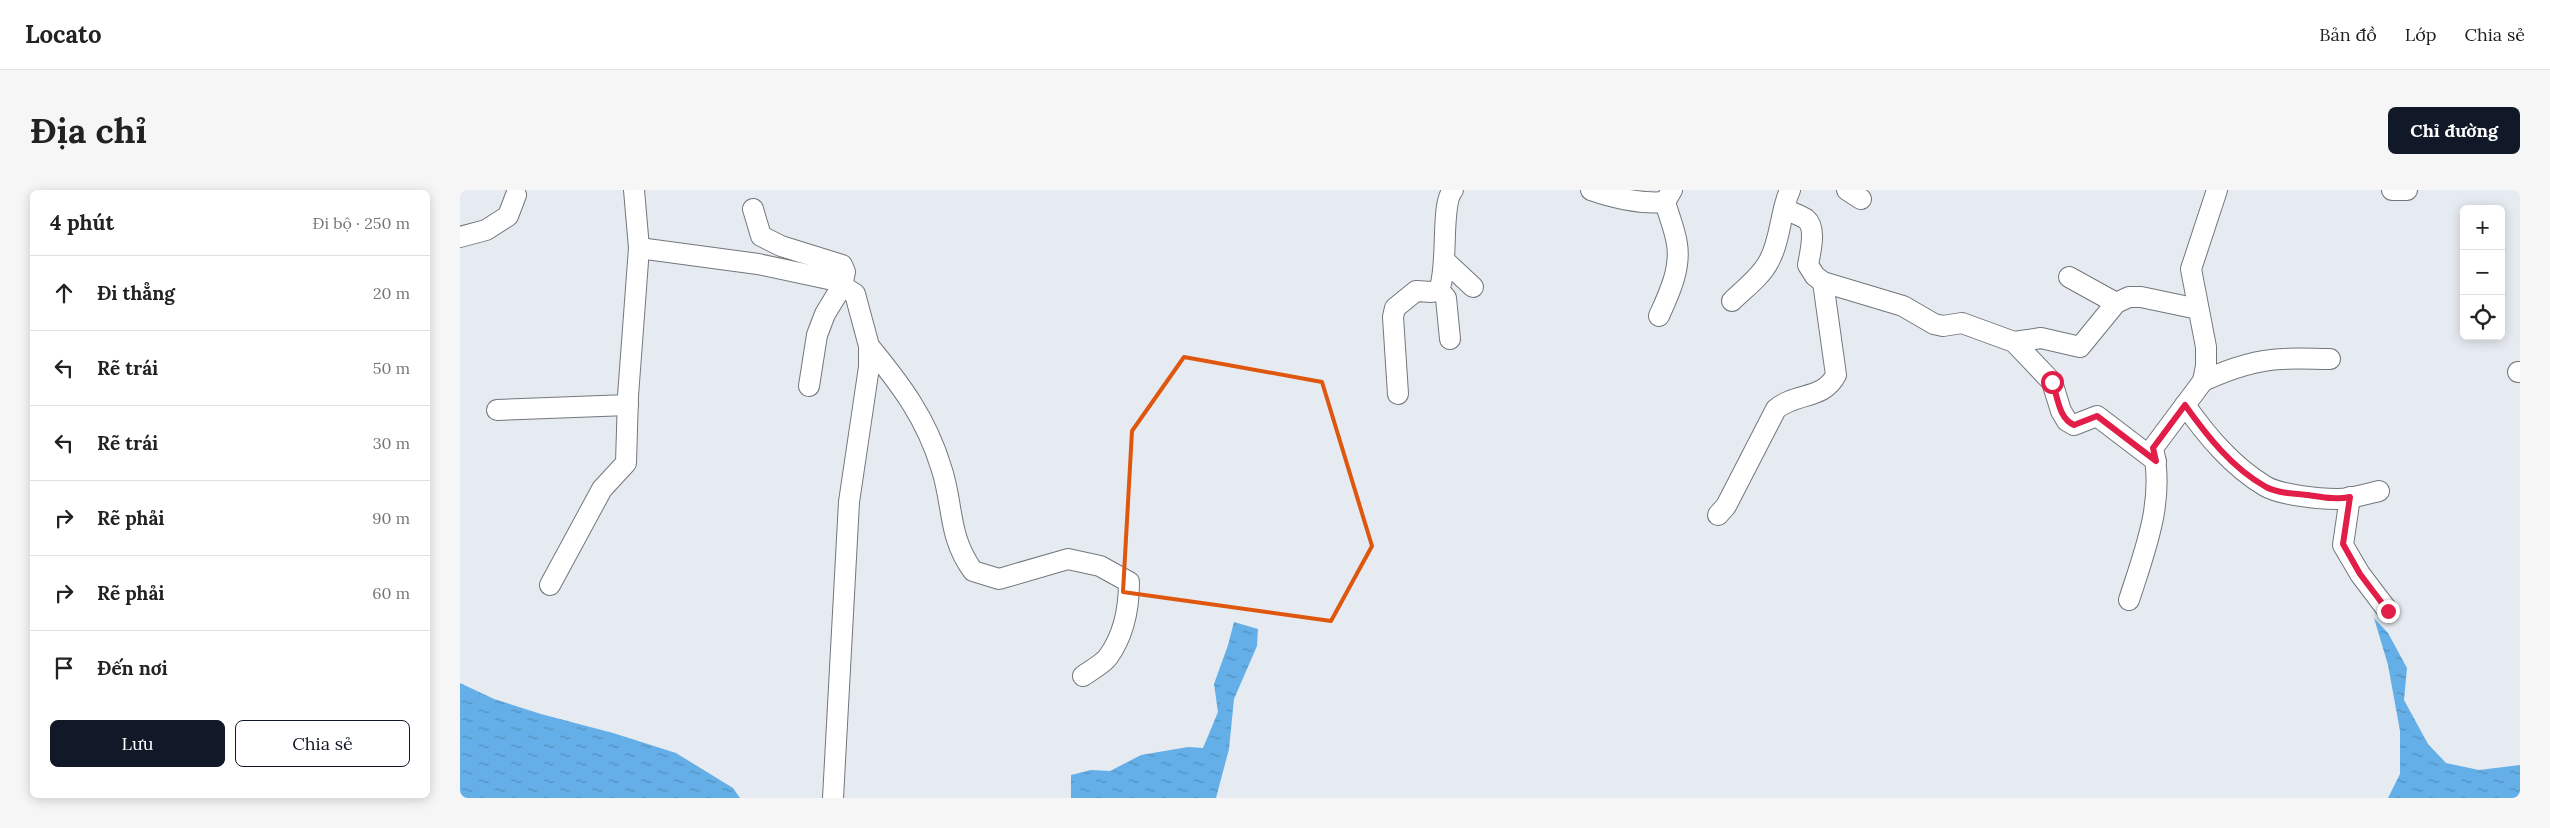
<!DOCTYPE html>
<html lang="vi">
<head>
<meta charset="utf-8">
<style>
	:root { --surface:#fff; --page:#f6f6f6; --text:#222; --muted:#767676; --line:#e0e0e0; --accent:#111827 }
	body { margin:0; font-family:Lora,serif; background:var(--page); color:var(--text) }
	.controls { position:absolute; right:15px; top:15px; display:grid; overflow:hidden; border-radius:8px; box-shadow:0 2px 12px #0003 }
	.controls button { width:45px; height:45px; display:grid; place-items:center; padding:0; border:0; border-bottom:1px solid var(--line); background:var(--surface); color:var(--text); font:25px sans-serif }
	.stop { position:absolute; width:15px; height:15px; margin:-11px; border:4px solid #e11d48; border-radius:50%; background:#fff }
	.stop.end { background:#e11d48; border-color:#fff; box-shadow:0 1px 5px #0008 }
	.list { margin:0; padding:0; list-style:none }
	h2 { display:flex; justify-content:space-between; align-items:center; height:65px; margin:0; padding:0 20px; font-size:21px }
	h2 small { font-size:16px; font-weight:400; color:var(--muted) }
	.list li { display:grid; grid-template-columns:32px 1fr auto; gap:15px; align-items:center; box-sizing:border-box; height:75px; padding:0 20px; border-top:1px solid var(--line) }
	.list b { display:block; font-size:19px; white-space:nowrap }
	.list em { font-size:16px; font-style:normal; color:var(--muted) }
	.actions { display:flex; gap:10px; padding:15px 20px }
	.actions a { flex:1; padding:11px 0; border:1px solid var(--accent); border-radius:8px; text-align:center; font-size:18px; color:var(--accent) }
	.actions .main { background:var(--accent); color:#fff }
	.icon { flex:none; width:28px; height:28px; fill:none; stroke:currentColor; stroke-width:2; stroke-linecap:round; stroke-linejoin:round }
	.map { position:relative; flex:none; width:2060px; height:608px; overflow:hidden; border-radius:8px }
	header { display:flex; align-items:center; gap:30px; box-sizing:border-box; height:70px; padding:0 25px; background:var(--surface); border-bottom:1px solid var(--line) }
	header strong { font-size:24px }
	nav { display:flex; gap:28px; margin-inline-start:auto; font-size:18px }
	.intro { display:flex; align-items:center; justify-content:space-between; box-sizing:border-box; height:120px; padding:0 30px }
	h1 { margin:0; font-size:35px }
	.button { padding:12px 22px; border-radius:8px; background:var(--accent); color:#fff; font-size:18px; font-weight:700 }
	main { display:flex; gap:30px; padding:0 30px }
	aside { flex:1; background:var(--surface); border-radius:8px; box-shadow:0 2px 12px #0003 }
	.map>svg:first-child { display:block }
	.water { fill:url(#water-ripples) }
	.lines { fill:none; stroke-linecap:round; stroke-linejoin:round }
	.minor-casing { stroke:#72777c; stroke-width:22 }
	.minor { stroke:#fff; stroke-width:20 }
	.route { stroke:#e11d48; stroke-width:6 }
	.marked { fill:none; stroke:#df570e; stroke-width:4; stroke-linejoin:round }
</style>
</head>
<body>
<header>
<strong>Locato</strong>
<nav><a>Bản đồ</a><a>Lớp</a><a>Chia sẻ</a></nav>
</header>
<div class="intro"><h1>Địa chỉ</h1><a class="button">Chỉ đường</a></div>
<main>
<aside>
<h2>4 phút<small>Đi bộ · 250 m</small></h2>
<ul class="list">
<li><svg class="icon" aria-label="ahead" viewBox="0 0 24 24"><path d="M12 20V5M6 11l6-6 6 6"/></svg><div><b>Đi thẳng</b></div><em>20 m</em></li>
<li><svg class="icon" aria-label="left" viewBox="0 0 24 24"><path d="M17 20v-9H6M10 6l-5 5 5 5"/></svg><div><b>Rẽ trái</b></div><em>50 m</em></li>
<li><svg class="icon" aria-label="left" viewBox="0 0 24 24"><path d="M17 20v-9H6M10 6l-5 5 5 5"/></svg><div><b>Rẽ trái</b></div><em>30 m</em></li>
<li><svg class="icon" aria-label="right" viewBox="0 0 24 24"><path d="M7 20v-9h11M14 6l5 5-5 5"/></svg><div><b>Rẽ phải</b></div><em>90 m</em></li>
<li><svg class="icon" aria-label="right" viewBox="0 0 24 24"><path d="M7 20v-9h11M14 6l5 5-5 5"/></svg><div><b>Rẽ phải</b></div><em>60 m</em></li>
<li><svg class="icon" aria-label="arrive" viewBox="0 0 24 24"><path d="M6 21V4h12l-3 4 3 4H6"/></svg><div><b>Đến nơi</b></div></li>
</ul>
<div class="actions"><a class="main">Lưu</a><a>Chia sẻ</a></div>
</aside>
<div class="map">
<svg width="2060" height="608" viewBox="0 0 2060 608">
	<defs>
		<pattern id="water-ripples" width="26" height="14" patternUnits="userSpaceOnUse" patternTransform="scale(1.25)"><rect width="26" height="14" fill="#64afe7"/><path d="M2 4q2-2 4 0t4 0M15 11q2-2 4 0t4 0" fill="none" stroke="#538fbc"/></pattern>
	</defs>
	<rect width="100%" height="100%" fill="#e6ebf1"/>
	<g class="water">
		<path d="M1914 428 1928 443 1947 478 1944 510 1968 554 1986 573 2019 580 2060 575V608H1928L1940 584V541L1928 475Z"/>
		<path d="M774 432 798 439 797 456 774 509 769 559 756 608H611V585L631 580 650 581 681 565 728 557 743 558 758 522 754 494 768 455Z"/>
		<path d="M0 493 34 509 81 524 153 543 216 563 273 598 280 608H0Z"/>
	</g>
	<g class="lines">
		<defs>
			<g id="minor">
				<path d="M1131 0C1154 8 1180 14 1205 12"/>
				<path d="M1387 0 1401 9"/>
				<path d="M1932 0H1947"/>
				<path d="M293 19 301 46 321 56 382 75 385 82 382 96 365 124 357 145 349 196"/>
				<path d="M1324 19C1331 22 1340 25 1346 29 1357 38 1350 63 1348 75L1355 86 1363 92 1443 116 1474 134 1483 136 1502 133 1554 152 1592 192 1601 221 1607 231 1614 235 1637 226 1696 271"/>
				<path d="M0 47 26 40 48 26 56 5"/>
				<path d="M179 58 298 74 373 90 395 104 409 156V177L389 312 373 608"/>
				<path d="M984 70 1013 97"/>
				<path d="M1609 87 1656 113"/>
				<path d="M979 100 986 108 990 149"/>
				<path d="M1272 111C1284 99 1301 87 1309 71 1321 49 1320 22 1330 0"/>
				<path d="M1199 126C1209 104 1221 79 1217 54 1215 40 1209 26 1205 12L1212 0"/>
				<path d="M1554 152 1581 148 1620 157 1656 113 1669 107H1681L1738 119"/>
				<path d="M409 156C441 195 466 228 481 277 494 315 487 345 513 381L539 389 608 369 640 376 669 392C669 419 664 445 648 467 643 474 631 480 623 486"/>
				<path d="M2058 182H2060"/>
				<path d="M1743 191C1767 180 1795 170 1822 169 1838 168 1854 169 1870 169"/>
				<path d="M938 204 933 127 935 118 956 101 972 102 979 100C989 76 980 14 993 0"/>
				<path d="M1725 215C1747 246 1772 276 1805 296 1820 305 1860 309 1877 309 1891 309 1906 304 1919 301"/>
				<path d="M37 220 168 215"/>
				<path d="M1890 307 1883 355 1900 384 1928 421"/>
				<path d="M1258 325 1266 316 1316 219C1337 202 1363 210 1376 185L1363 92"/>
				<path d="M90 395 142 299 166 273 168 206 179 58 174 0"/>
				<path d="M1669 410C1685 360 1705 311 1693 258L1743 191 1746 176V157L1731 79 1757 0"/>
			</g>
		</defs>
		<use href="#minor" class="minor-casing"/>
		<use href="#minor" class="minor"/>
	</g>
	<g class="lines">
		<path class="route" d="M1592 192C1598 206 1598 228 1614 235L1637 226 1696 271 1693 258 1725 215C1747 246 1772 278 1806 297 1818 303 1834 304 1848 305 1862 307 1875 310 1890 307L1883 354 1900 384 1928 421"/>
	</g>
	<path class="marked" d="M724 167 862 192 912 356 871 431 663 402 672 241Z"/>
</svg>
<div class="controls">
<button>+</button>
<button>−</button>
<button><svg class="icon" aria-label="locate" viewBox="0 0 24 24"><circle cx="12" cy="12" r="6"/><path d="M12 2v4M12 18v4M2 12h4M18 12h4"/></svg></button>
</div>
<div class="stop" style="left:1592px;top:192px"></div>
<div class="stop end" style="left:1928px;top:421px"></div>
</div>
</main>
</body>
</html>
